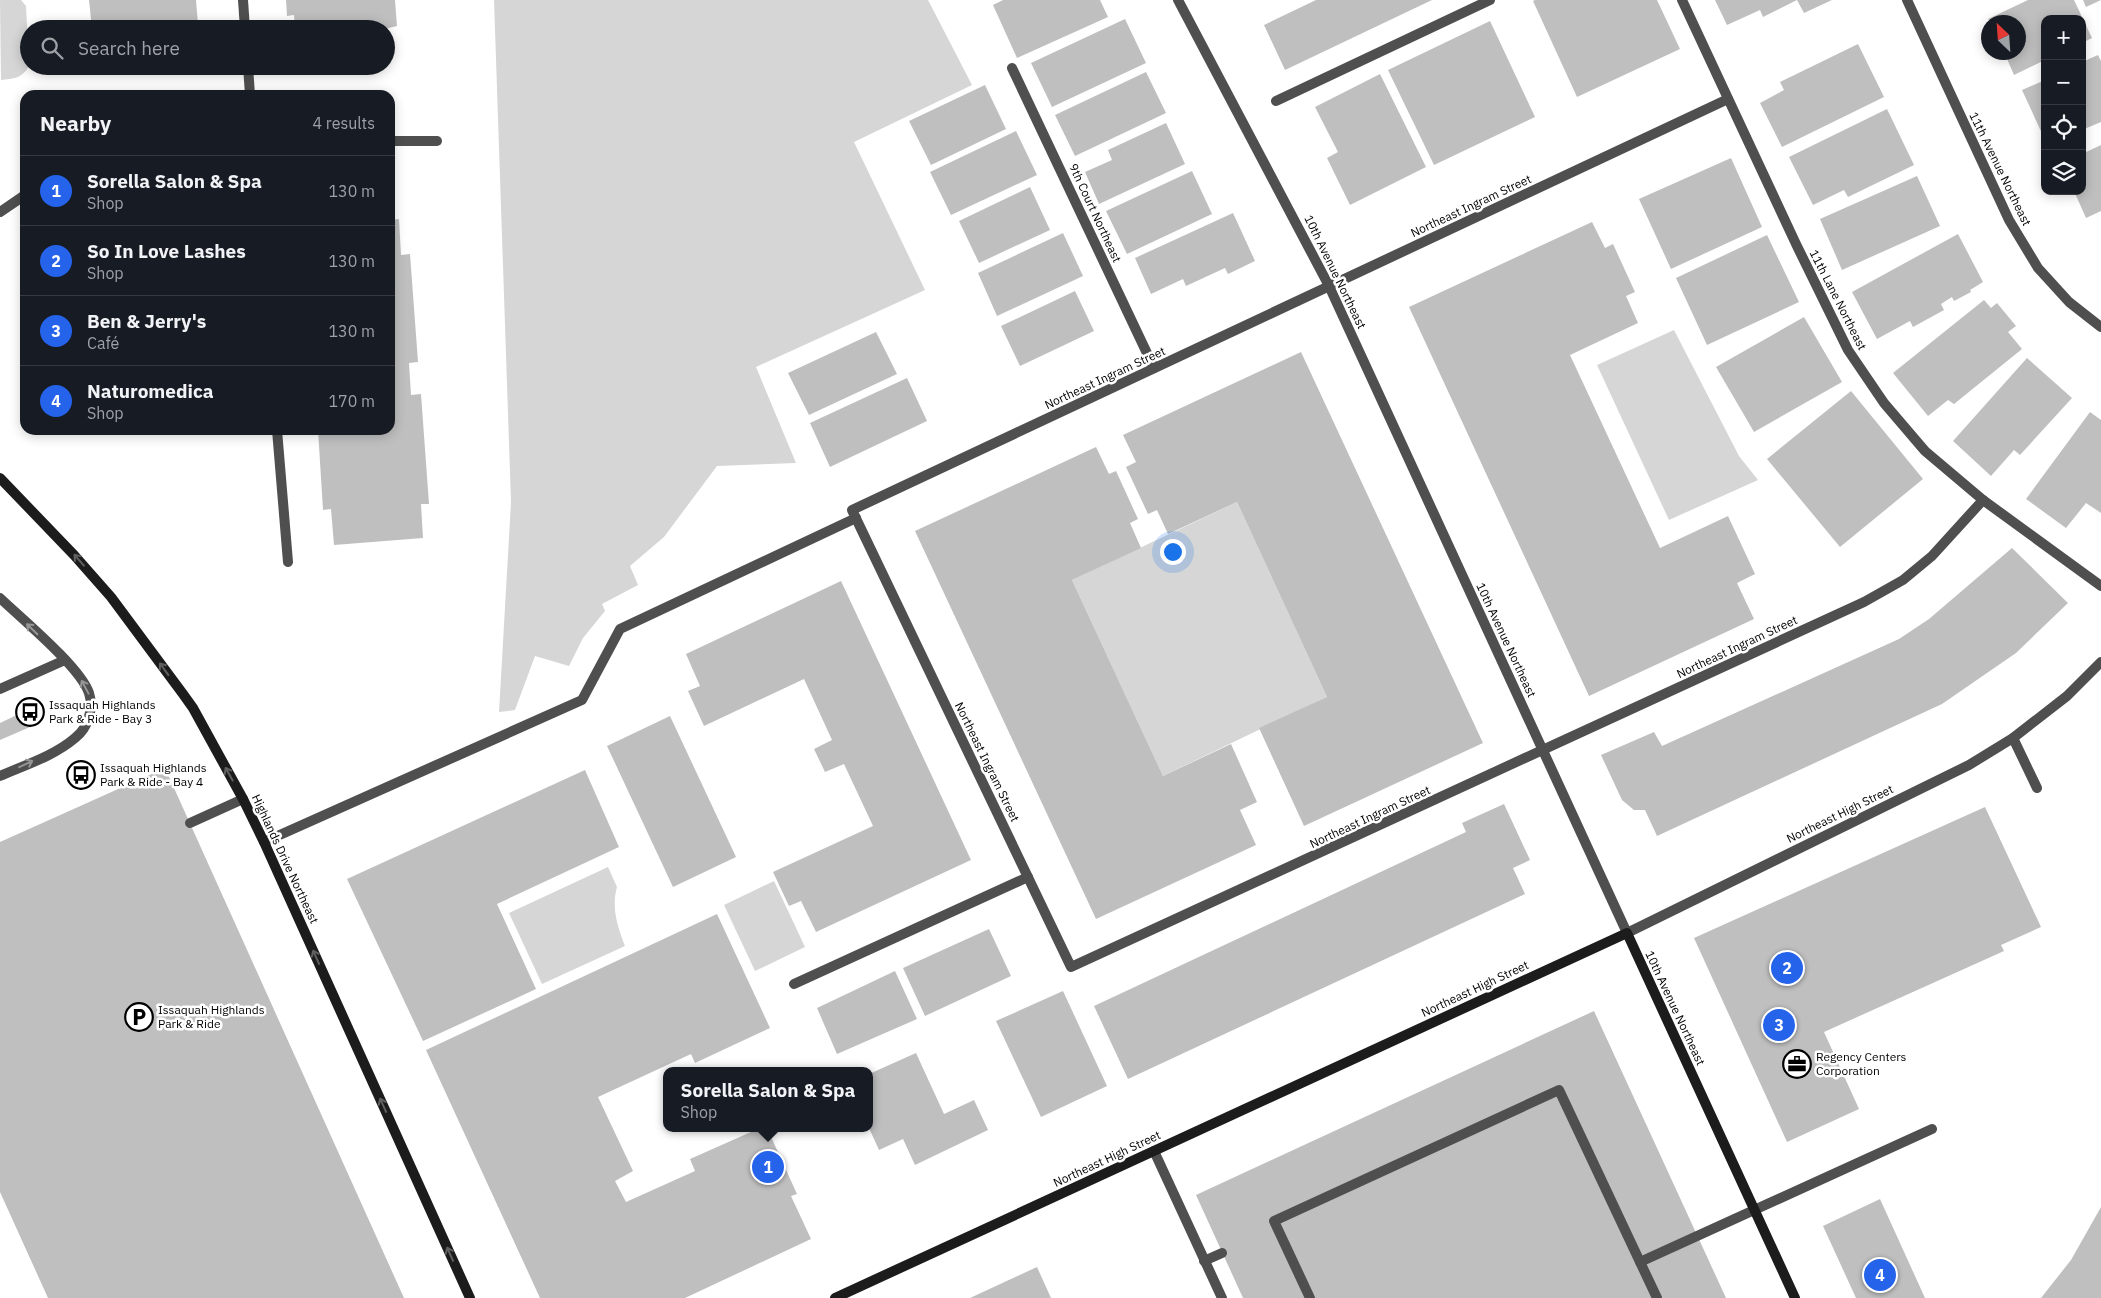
<!DOCTYPE html>
<html lang="en">
<head>
<meta charset="utf-8">
<style>
	:root { --surface:#171b24; --page:#242831; --text:#f1f3f6; --muted:#9ea1a6; --line:#363941; --accent:#2563eb }
	body { margin:0; font-family:"IBM Plex Sans",sans-serif; background:var(--page); color:var(--text) }
	.controls { position:absolute; right:15px; top:15px; display:grid; overflow:hidden; border-radius:10px; box-shadow:0 2px 12px #0003 }
	.controls button { width:45px; height:45px; display:grid; place-items:center; padding:0; border:0; border-bottom:1px solid var(--line); background:var(--surface); color:var(--text); font:25px sans-serif }
	.compass { position:absolute; left:1981px; top:15px; width:45px; height:45px; border-radius:50%; background:var(--surface); box-shadow:0 2px 12px #0003; rotate:335deg }
	.you { position:absolute; left:1172px; top:551px; width:18px; height:18px; margin:-12px; border:4px solid #fff; border-radius:50%; background:#1a73e8; box-shadow:0 0 0 8px #1a73e833 }
	.badge { display:grid; place-items:center; width:32px; height:32px; border-radius:50%; background:var(--accent); color:#fff; font-size:16px; font-weight:700 }
	.pin { position:absolute; translate:-50% -50%; border:2px solid #fff; box-shadow:0 1px 5px #0006 }
	.popup { position:absolute; left:663px; top:1067px; width:210px; height:65px; box-sizing:border-box; display:grid; place-content:center; border-radius:10px; background:var(--surface); filter:drop-shadow(0 1px 4px #0005); font-size:16px; white-space:nowrap; color:var(--muted) }
	.popup b { font-size:19px; color:var(--text) }
	.popup::after { content:''; position:absolute; left:50%; top:100%; margin-left:-10px; border:10px solid transparent; border-top-color:var(--surface) }
	.list { margin:0; padding:0; list-style:none }
	h2 { display:flex; justify-content:space-between; align-items:center; height:65px; margin:0; padding:0 20px; font-size:21px }
	h2 small { font-size:16px; font-weight:400; color:var(--muted) }
	.list li { display:grid; grid-template-columns:32px 1fr auto; gap:15px; align-items:center; box-sizing:border-box; height:70px; padding:0 20px; border-top:1px solid var(--line) }
	.list b { display:block; font-size:19px; white-space:nowrap }
	.list p { margin:0; font-size:16px; white-space:nowrap; color:var(--muted) }
	.list em { font-size:16px; font-style:normal; color:var(--muted) }
	.icon { flex:none; width:28px; height:28px; fill:none; stroke:currentColor; stroke-width:2; stroke-linecap:round; stroke-linejoin:round }
	.map { position:relative; flex:none; width:2101px; height:1298px; overflow:hidden }
	.search { position:absolute; background:var(--surface); box-shadow:0 2px 12px #0003; left:20px; top:20px; width:375px; height:55px; display:flex; align-items:center; gap:12px; box-sizing:border-box; padding:0 18px; border-radius:28px; color:var(--muted); font-size:19px }
	.panel { position:absolute; background:var(--surface); box-shadow:0 2px 12px #0003; left:20px; top:90px; width:375px; height:345px; border-radius:15px }
	.map>svg:first-child { display:block }
	.green { fill:#d6d6d6 }
	.building { fill:#bfbfbf }
	.lines { fill:none; stroke-linecap:round; stroke-linejoin:round }
	.lane { stroke:#4f4f4f; stroke-width:10 }
	.street { stroke:#4f4f4f; stroke-width:10 }
	.secondary { stroke:#1c1c1c; stroke-width:10 }
	.oneway { stroke:#606060 }
	.oneway2 { stroke:#959595 }
	.labels { text-anchor:middle; stroke-width:5; stroke-linejoin:round; paint-order:stroke }
	.street-label { font-size:12px; fill:#000; stroke:#fff }
	.poi-label { font-size:12px; fill:#000; stroke:#fff; text-anchor:start }
</style>
</head>
<body>
<div class="map">
<svg width="2101" height="1298" viewBox="0 0 2101 1298">
	<rect width="100%" height="100%" fill="#fff"/>
	<g class="green">
		<path d="M0 0H21L26 6 29 66C23 78 13 79 1 80Z"/>
		<path d="M494 0H928L972 85 854 142 925 290 756 367 796 463 717 466 664 537 630 566 638 585 602 604 605 611 583 638 569 666 535 656 515 710 499 712 511 502Z"/>
		<path d="M1674 330 1739 456 1758 480 1669 520 1597 365Z"/>
		<path d="M1237 502 1327 697 1163 776 1072 580Z"/>
		<path d="M608 867 617 887C611 908 618 927 625 946L542 984 509 913Z"/>
		<path d="M774 881 805 947 755 971 724 905Z"/>
	</g>
	<g class="building">
		<path d="M89 0H196L198 24H192V29H92Z"/>
		<path d="M286 0H395L397 26 385 29H295L294 15 287 16Z"/>
		<path d="M1003 0H1100L1108 17 1017 58 993 5Z"/>
		<path d="M1316 0H1432L1285 70 1264 25Z"/>
		<path d="M1535 0H1657L1680 49 1577 97 1533 1Z"/>
		<path d="M1715 0H1832L1804 13 1797 0 1763 17 1760 10 1727 25Z"/>
		<path d="M2028 0H2074L2092 38 2082 43V19H2045V60L2014 75 2004 52H2018V22H1990L1988 19Z"/>
		<path d="M2083 0H2101L2086 7Z"/>
		<path d="M1125 19 1146 63 1052 107 1031 63Z"/>
		<path d="M1490 21 1535 117 1434 165 1388 70Z"/>
		<path d="M1858 44 1884 97 1782 147 1760 103 1784 90 1780 82Z"/>
		<path d="M2098 55 2101 61V122L2082 130V62Z"/>
		<path d="M1146 72 1166 113 1075 156 1055 115Z"/>
		<path d="M1380 74 1426 167 1350 205 1327 158 1338 152 1315 107Z"/>
		<path d="M2045 80V140L2022 90Z"/>
		<path d="M985 85 1006 129 931 165 909 121Z"/>
		<path d="M1887 109 1914 165 1848 197 1844 190 1813 205 1789 157Z"/>
		<path d="M1166 123 1185 164 1099 204 1085 172 1112 160 1108 150Z"/>
		<path d="M1016 131 1037 175 951 215 930 172Z"/>
		<path d="M2101 145V211L2086 218 2074 191H2082V154Z"/>
		<path d="M1731 158 1762 227 1671 269 1639 199Z"/>
		<path d="M1192 171 1212 214 1127 254 1106 211Z"/>
		<path d="M1917 176 1940 226 1842 270 1820 219Z"/>
		<path d="M1030 187 1050 230 979 263 959 221Z"/>
		<path d="M1233 213 1255 261 1228 274 1225 268 1186 286 1183 279 1151 294 1135 258Z"/>
		<path d="M399 219 401 255 410 254 418 362 409 363 411 395 421 394 429 504H421L423 538 334 545 331 509 323 510 318 430H390V220Z"/>
		<path d="M1592 222 1605 248 1613 244 1635 292 1626 296 1638 323 1570 355 1660 548 1728 516 1755 574 1737 583 1754 619 1589 696 1409 307Z"/>
		<path d="M1063 233 1083 276 997 316 978 273Z"/>
		<path d="M1958 234 1983 282 1970 290 1971 292 1954 301 1952 297 1941 304 1944 310 1913 327 1910 321 1877 339 1852 292Z"/>
		<path d="M1767 235 1799 302 1707 345 1676 278Z"/>
		<path d="M1075 291 1094 331 1020 366 1001 326Z"/>
		<path d="M1984 300 1991 308 1997 303 2016 326 2008 332 2022 349 1954 404 1948 400 1928 416 1893 373Z"/>
		<path d="M1804 317 1842 382 1754 432 1716 367Z"/>
		<path d="M876 332 897 374 809 415 788 373Z"/>
		<path d="M1301 352 1483 743 1304 826 1259 728 1327 697 1237 502 1168 534 1157 510 1148 514 1126 467 1136 462 1123 435Z"/>
		<path d="M2027 358 2072 398 2020 455 2014 450 1991 476 1953 441Z"/>
		<path d="M907 378 927 421 830 467 810 423Z"/>
		<path d="M1851 391 1923 479 1840 547 1767 459Z"/>
		<path d="M2090 412 2101 420V513L2086 503 2066 528 2026 499Z"/>
		<path d="M1096 447 1109 474 1116 471 1138 519 1130 523 1141 548 1072 580 1163 776 1231 744 1257 802 1240 810 1256 845 1096 919 915 531Z"/>
		<path d="M2012 548 2068 603 2016 653 1942 704 1657 836 1645 810H1634L1622 800 1601 755 1654 732 1662 746 1899 639 1929 619Z"/>
		<path d="M841 581 971 860 816 932 801 901 789 906 773 872 873 826 844 764 825 772 814 749 832 740 804 679 704 726 688 691 700 686 686 654Z"/>
		<path d="M23 712 30 727 0 740V723Z"/>
		<path d="M670 716 736 857 673 887 607 746Z"/>
		<path d="M165 768 404 1298H48L0 1192V842Z"/>
		<path d="M585 770 619 847 497 904 536 989 423 1041 347 879Z"/>
		<path d="M1504 804 1530 860 1513 868 1525 894 1128 1079 1094 1006 1466 832 1462 823Z"/>
		<path d="M1985 807 2041 927 2001 945 2004 951 1824 1032 1859 1109 1787 1142 1694 938Z"/>
		<path d="M717 914 770 1028 695 1063 691 1054 598 1097 633 1171 615 1181 626 1202 695 1171 690 1159 751 1132 750 1129 752 1128H767L797 1194 791 1196 811 1239 685 1298H540L426 1050Z"/>
		<path d="M989 929 1011 976 925 1016 903 968Z"/>
		<path d="M895 971 917 1019 837 1054 817 1008Z"/>
		<path d="M1063 991 1107 1086 1041 1117 996 1021Z"/>
		<path d="M1594 1011 1726 1298H1243L1196 1195Z"/>
		<path d="M916 1053 944 1114 974 1100 988 1130 915 1165 903 1139 879 1150 869 1128V1074Z"/>
		<path d="M1880 1199 1925 1298H1856L1823 1226Z"/>
		<path d="M2101 1207V1298H2041L2071 1260Z"/>
		<path d="M1037 1267 1051 1298H970Z"/>
	</g>
	<g class="lines">
		<g class="lane">
			<path d="M1276 101 1490 0"/>
			<path d="M0 598C22 619 80 667 89 693 94 709 88 728 75 738 54 756 25 765 0 776"/>
			<path d="M0 689 65 660"/>
			<path d="M2013 738 2037 788"/>
			<path d="M190 823 243 799"/>
			<path d="M264 842 582 700 620 629 856 518"/>
			<path d="M794 984 1028 877"/>
			<path d="M1154 1151 1222 1298"/>
			<path d="M1204 1261 1222 1253"/>
			<path d="M1640 1262 1932 1129"/>
			<path d="M1310 1298 1274 1221 1559 1090 1657 1298"/>
		</g>
		<g class="street">
			<path d="M243 0 245 29"/>
			<path d="M1178 0 1329 286 1627 933 1969 765 2013 738 2067 696 2101 662"/>
			<path d="M1682 0 1796 244 1848 350 1884 403 1925 451 1983 500 2101 586"/>
			<path d="M1907 0 2009 220 2038 268 2069 302 2101 327"/>
			<path d="M248 66 250 95"/>
			<path d="M1012 68 1154 368"/>
			<path d="M1728 99 852 510 1071 967 1864 602 1903 580 1932 556 1983 500"/>
			<path d="M390 141H437"/>
			<path d="M0 212 25 195"/>
			<path d="M277 430 288 562"/>
		</g>
		<g class="secondary">
			<path d="M0 478 74 555 111 597 183 694 193 708 243 799 264 842 470 1298"/>
			<path d="M835 1298 1627 933 1795 1298"/>
		</g>
	</g>
	<defs><path id="oneway-shaft" d="M-6 0H5M1.5-3L5.5 0L1.5 3" fill="none" stroke-width="1.6" stroke-linecap="round" stroke-linejoin="round" transform="scale(1.25)"/></defs>
	<g class="oneway">
		<use href="#oneway-shaft" transform="translate(79 560) rotate(-131)"/>
		<use href="#oneway-shaft" transform="translate(164 669) rotate(-126)"/>
		<use href="#oneway-shaft" transform="translate(229 774) rotate(-119)"/>
		<use href="#oneway-shaft" transform="translate(316 957) rotate(-114)"/>
		<use href="#oneway-shaft" transform="translate(383 1105) rotate(-114)"/>
		<use href="#oneway-shaft" transform="translate(450 1254) rotate(-114)"/>
	</g>
	<g class="oneway2">
		<use href="#oneway-shaft" transform="translate(32 629) rotate(-136)"/>
		<use href="#oneway-shaft" transform="translate(85 687) rotate(-118)"/>
		<use href="#oneway-shaft" transform="translate(26 764) rotate(-25)"/>
	</g>
	<defs>
		<symbol id="bus-ring" viewBox="-11 -11 22 22"><circle r="9.5" fill="#fff" stroke="#000" stroke-width="1.5"/><path d="M-5-6H5V4H4V6H2V4H-2V6H-4V4H-5ZM-3.5-4V0h7V-4ZM-3.5 1.2v1.5H-2V1.2ZM2 1.2v1.5H3.5V1.2Z" fill="#000"/></symbol>
		<symbol id="parking-ring" viewBox="-11 -11 22 22"><circle r="9.5" fill="#fff" stroke="#000" stroke-width="1.5"/><path d="M-3.5-5.5H1a3.5 3.5 0 0 1 0 7H-1V5.5H-3.5ZM-1-3.4V-.6H.8a1.4 1.4 0 0 0 0-2.8Z" fill="#000"/></symbol>
		<symbol id="office-ring" viewBox="-11 -11 22 22"><circle r="9.5" fill="#fff" stroke="#000" stroke-width="1.5"/><path d="M-6-3h4V-5.5h4V-3h4V5H-6ZM-1-4.5V-3h2v-1.5ZM-6 0V1H6V0Z" fill="#000"/></symbol>
	</defs>
	<g fill-rule="evenodd">
		<use href="#bus-ring" x="14" y="696" width="32" height="32"/>
		<use href="#bus-ring" x="65" y="759" width="32" height="32"/>
		<use href="#parking-ring" x="123" y="1001" width="32" height="32"/>
		<use href="#office-ring" x="1781" y="1048" width="32" height="32"/>
	</g>
	<g class="labels">
		<g class="street-label">
			<text transform="translate(2000 169) rotate(64)" y="4">11th Avenue Northeast</text>
			<text transform="translate(1471 206) rotate(-25)" y="4">Northeast Ingram Street</text>
			<text transform="translate(1095 213) rotate(65)" y="4">9th Court Northeast</text>
			<text transform="translate(1335 272) rotate(64)" y="4">10th Avenue Northeast</text>
			<text transform="translate(1838 300) rotate(63)" y="4">11th Lane Northeast</text>
			<text transform="translate(1105 378) rotate(-25)" y="4">Northeast Ingram Street</text>
			<text transform="translate(1506 640) rotate(65)" y="4">10th Avenue Northeast</text>
			<text transform="translate(1737 647) rotate(-25)" y="4">Northeast Ingram Street</text>
			<text transform="translate(987 762) rotate(64)" y="4">Northeast Ingram Street</text>
			<text transform="translate(1840 814) rotate(-26)" y="4">Northeast High Street</text>
			<text transform="translate(1370 817) rotate(-25)" y="4">Northeast Ingram Street</text>
			<text transform="translate(285 859) rotate(65)" y="4">Highlands Drive Northeast</text>
			<text transform="translate(1475 989) rotate(-25)" y="4">Northeast High Street</text>
			<text transform="translate(1675 1008) rotate(65)" y="4">10th Avenue Northeast</text>
			<text transform="translate(1107 1159) rotate(-25)" y="4">Northeast High Street</text>
		</g>
		<g class="poi-label">
			<text x="49" y="709">Issaquah Highlands<tspan x="49" dy="14">Park &amp; Ride - Bay 3</tspan></text>
			<text x="100" y="772">Issaquah Highlands<tspan x="100" dy="14">Park &amp; Ride - Bay 4</tspan></text>
			<text x="158" y="1014">Issaquah Highlands<tspan x="158" dy="14">Park &amp; Ride</tspan></text>
			<text x="1816" y="1061">Regency Centers<tspan x="1816" dy="14">Corporation</tspan></text>
		</g>
	</g>
</svg>
<div class="controls">
<button>+</button>
<button>−</button>
<button><svg class="icon" aria-label="locate" viewBox="0 0 24 24"><circle cx="12" cy="12" r="6"/><path d="M12 2v4M12 18v4M2 12h4M18 12h4"/></svg></button>
<button><svg class="icon" aria-label="layers" viewBox="0 0 24 24"><path d="M12 4l9 5-9 5-9-5zM3 14l9 5 9-5"/></svg></button>
</div>
<svg class="compass" viewBox="-18 -18 36 36"><path d="M0-13l5 13h-10z" fill="#e53935"/><path d="M0 13l5-13h-10z" fill="#9ea1a6"/></svg>
<div class="you"></div>
<div class="pin badge" style="left:768px;top:1167px">1</div>
<div class="popup"><b>Sorella Salon &amp; Spa</b>Shop</div>
<div class="pin badge" style="left:1787px;top:968px">2</div>
<div class="pin badge" style="left:1779px;top:1025px">3</div>
<div class="pin badge" style="left:1880px;top:1275px">4</div>
<div class="search"><svg class="icon" aria-label="search" viewBox="0 0 24 24"><circle cx="10" cy="10" r="6"/><path d="M15 15l6 6"/></svg>Search here</div>
<section class="panel">
<h2>Nearby<small>4 results</small></h2>
<ul class="list">
<li><span class="badge">1</span><div><b>Sorella Salon &amp; Spa</b><p>Shop</p></div><em>130 m</em></li>
<li><span class="badge">2</span><div><b>So In Love Lashes</b><p>Shop</p></div><em>130 m</em></li>
<li><span class="badge">3</span><div><b>Ben &amp; Jerry's</b><p>Café</p></div><em>130 m</em></li>
<li><span class="badge">4</span><div><b>Naturomedica</b><p>Shop</p></div><em>170 m</em></li>
</ul>
</section>
</div>
</body>
</html>
